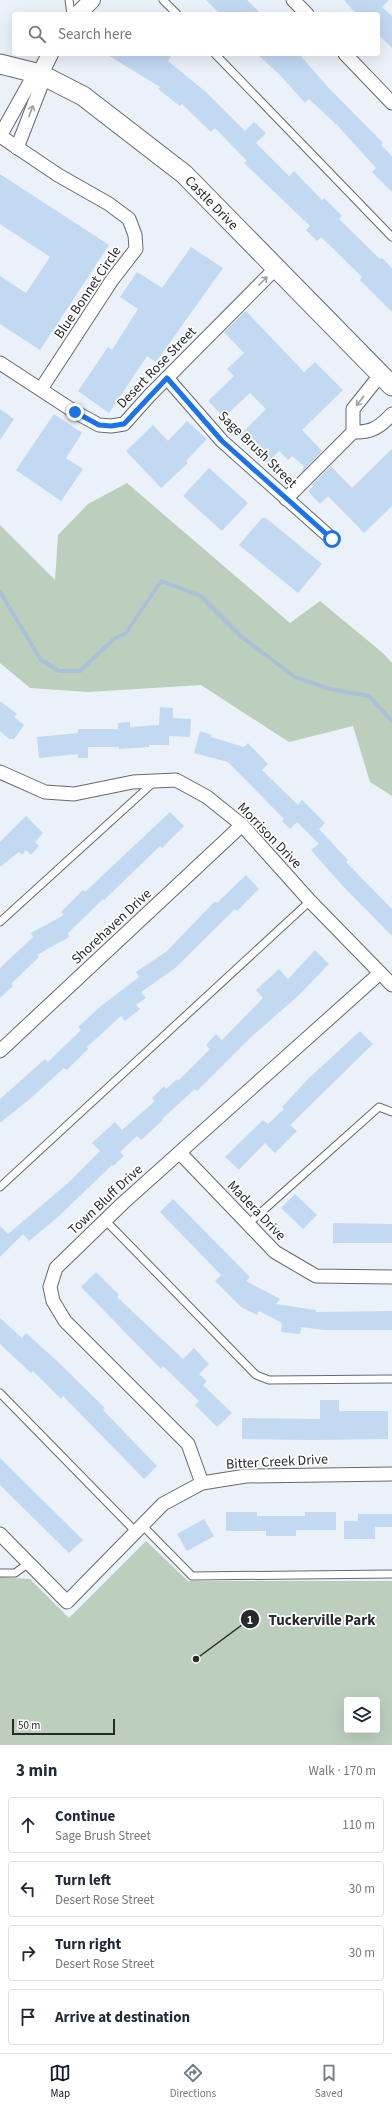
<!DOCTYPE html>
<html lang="en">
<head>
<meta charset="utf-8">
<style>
	:root { --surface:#fff; --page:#f6f6f7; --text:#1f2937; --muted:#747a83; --line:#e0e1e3; --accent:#111827 }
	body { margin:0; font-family:"Source Sans 3",sans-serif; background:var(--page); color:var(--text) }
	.controls { position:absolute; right:12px; bottom:12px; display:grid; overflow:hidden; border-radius:4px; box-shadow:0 4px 16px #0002 }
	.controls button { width:36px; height:36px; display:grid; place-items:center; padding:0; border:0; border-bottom:1px solid var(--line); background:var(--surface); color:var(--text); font:20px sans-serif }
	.scale { position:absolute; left:12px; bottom:10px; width:103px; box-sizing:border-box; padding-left:4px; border:2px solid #27292c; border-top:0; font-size:11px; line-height:14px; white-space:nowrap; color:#27292c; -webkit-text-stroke:3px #fff; paint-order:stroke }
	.stop { position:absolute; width:12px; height:12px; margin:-9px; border:3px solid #1a73e8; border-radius:50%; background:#fff }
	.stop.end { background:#1a73e8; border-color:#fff; box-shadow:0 1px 4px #0008 }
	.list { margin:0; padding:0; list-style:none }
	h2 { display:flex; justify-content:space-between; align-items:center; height:52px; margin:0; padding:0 16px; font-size:17px }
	h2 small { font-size:13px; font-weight:400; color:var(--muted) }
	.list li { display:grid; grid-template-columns:26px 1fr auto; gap:12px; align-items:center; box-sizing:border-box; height:56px; margin:0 8px 8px; padding:0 8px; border:1px solid var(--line); border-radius:4px }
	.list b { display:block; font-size:15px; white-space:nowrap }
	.list p { margin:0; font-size:13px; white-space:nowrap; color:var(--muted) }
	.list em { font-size:13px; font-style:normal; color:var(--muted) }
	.icon { flex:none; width:22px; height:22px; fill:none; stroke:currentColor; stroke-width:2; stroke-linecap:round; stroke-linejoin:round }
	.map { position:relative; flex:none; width:392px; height:1745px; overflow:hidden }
	.search { position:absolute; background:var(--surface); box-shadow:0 4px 16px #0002; left:12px; right:12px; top:12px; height:44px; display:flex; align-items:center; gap:10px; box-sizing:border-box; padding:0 14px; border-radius:4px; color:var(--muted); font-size:15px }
	.sheet { height:308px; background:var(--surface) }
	nav { display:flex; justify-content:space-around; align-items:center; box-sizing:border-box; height:56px; border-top:1px solid var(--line); background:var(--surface); font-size:11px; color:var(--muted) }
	nav a { display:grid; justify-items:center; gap:2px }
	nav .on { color:var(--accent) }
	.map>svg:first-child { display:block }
	.green { fill:#bccfbd; fill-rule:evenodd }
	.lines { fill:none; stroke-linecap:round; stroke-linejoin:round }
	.stream { stroke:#a9c0d8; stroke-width:4 }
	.building { fill:#c2d9f2 }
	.service-casing { stroke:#646a70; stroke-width:9 }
	.minor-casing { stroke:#646a70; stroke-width:15 }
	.tertiary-casing { stroke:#646a70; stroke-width:18 }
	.secondary-casing { stroke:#646a70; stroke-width:21 }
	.service { stroke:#fff; stroke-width:7 }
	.minor { stroke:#fff; stroke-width:13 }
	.tertiary { stroke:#fff; stroke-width:16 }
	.secondary { stroke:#fff; stroke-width:19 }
	.oneway { stroke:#9e9fa0 }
	.route { stroke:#1a73e8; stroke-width:5 }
	.labels { text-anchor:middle; stroke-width:3.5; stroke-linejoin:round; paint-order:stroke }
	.street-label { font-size:14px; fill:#27292c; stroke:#fff }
	.leader { fill:none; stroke:#27292c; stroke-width:1.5 }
	.callout-dot { fill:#27292c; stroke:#fff; stroke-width:1.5 }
	.mark-label { font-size:12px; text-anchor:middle; font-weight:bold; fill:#fff }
	.callout-label { font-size:15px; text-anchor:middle; font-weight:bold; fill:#27292c; stroke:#fff; stroke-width:3.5; stroke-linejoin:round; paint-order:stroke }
</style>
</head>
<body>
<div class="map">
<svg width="392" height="1745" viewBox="0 0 392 1745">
	<rect width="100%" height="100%" fill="#ebf1f8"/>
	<g class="green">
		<path d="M127 483 290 623 320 601 384 654 392 663V796L370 782 353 726 289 742 201 685 88 692 30 688 0 663V525L55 580 58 535 88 504Z"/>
		<path d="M146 1541 188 1581H392V1745H0V1577L30 1579 69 1618ZM347 1700H377V1730H347Z"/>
	</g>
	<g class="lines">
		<path class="stream" d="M0 592 41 660 59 671H80L115 638 126 633 161 581 201 596 243 638 295 677 330 689 369 696 392 721"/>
	</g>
	<g class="building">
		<path d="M206 0H247L261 14H220Z"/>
		<path d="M344 0H389L382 7 392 16V48L378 34V14H356Z"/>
		<path d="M106 54H172L168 61 206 92 245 131 254 122 266 133 256 143 289 176 294 171 322 200 324 198 342 216 339 219 380 259 382 258 392 268V312L360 280 362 277 321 237 317 241 306 230 310 226 244 163 247 161 215 128 211 132 182 104 180 106 158 89 160 87Z"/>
		<path d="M257 54H299L326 85 383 143 381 145 392 156V192L372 172 376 168 338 126 309 99 305 103 280 75Z"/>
		<path d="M0 174 109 245 40 350 0 324V276L26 293 50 257 0 224Z"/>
		<path d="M191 247 223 268 156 362 147 356 109 413 78 391 108 347 112 350 138 309 120 297 137 272 162 288Z"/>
		<path d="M246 311 304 372 315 362 343 390 302 430 322 451 301 473 304 466 292 456 288 460 279 451 266 464 239 436 266 409 250 393 224 417 208 401 234 376 227 369 244 353 224 332Z"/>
		<path d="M0 409 14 419 0 440Z"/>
		<path d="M54 414 82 433 66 458 83 469 61 501 16 470Z"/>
		<path d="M187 421 207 439 186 461 188 463 161 488 126 451 153 425 168 441Z"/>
		<path d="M392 449V506L364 533 328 496 320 504 308 491 313 486 312 485 331 466 352 488Z"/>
		<path d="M209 468 248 503 222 531 183 496Z"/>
		<path d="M262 518H266L322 564 298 593 239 545Z"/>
		<path d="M0 701 17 714 14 717 24 725 14 739H9L0 731Z"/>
		<path d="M160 707 173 708V718L191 719 190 737 169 736V745H149V747L119 749V747H88V758H78V754L39 758 37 737 78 733V729H118V723L130 722V727L159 725Z"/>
		<path d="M200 731 212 735 211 737 244 747 248 743 268 764 262 770 298 805 302 800 325 823 319 829 348 860 346 862 392 909V936L340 883 311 850 319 844 297 822 290 829 282 821 284 819 228 762 194 753Z"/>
		<path d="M170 812 184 826 162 848 160 846 104 900 103 899 68 933 69 937 37 955 39 957 11 984 13 986 0 998V968L33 937 31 933 64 915 61 912 83 890 85 892Z"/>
		<path d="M26 816 43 833 35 842 39 846 31 855 26 850 22 855 19 852 0 867V842Z"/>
		<path d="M246 875 259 889 237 911 235 909 174 969 141 992 146 998 136 1005 140 1009 125 1021 121 1016 87 1047 88 1049 67 1070 64 1068 31 1098 0 1123V1099L45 1059 48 1062 81 1030 78 1027 101 1006 139 977 136 972 167 951 215 901 217 903Z"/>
		<path d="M315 950 329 964 299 995 250 1038 197 1091 195 1089 162 1119 163 1120 141 1140 137 1136 120 1152 124 1156 113 1166 112 1165 58 1217 29 1241 23 1234 0 1257V1226L8 1234 68 1183 100 1151 92 1143 115 1122 122 1130 155 1101 152 1098 164 1086 166 1089 177 1079 178 1081 210 1049 206 1045 216 1034 222 1040 263 998 256 990 279 969 288 979Z"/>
		<path d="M360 1031 373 1044 290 1125 297 1131 275 1153 265 1143 239 1170 225 1157 263 1120 268 1124 284 1109 282 1107 308 1079Z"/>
		<path d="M295 1194 317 1215 303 1229 281 1208Z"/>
		<path d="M173 1199 250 1277 246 1281 280 1299 276 1304 316 1310V1312L392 1311V1330H324L301 1327 300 1334 281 1332 282 1323 259 1311 257 1315 241 1307 215 1281 221 1275 160 1212Z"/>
		<path d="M333 1223 392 1224V1243H333Z"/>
		<path d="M96 1272 119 1295 117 1297 183 1359 194 1348 209 1364 199 1374 207 1381 203 1385 232 1413 217 1427 195 1405 199 1401 163 1366 161 1369 81 1287Z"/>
		<path d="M0 1318 22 1338 26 1333 56 1360 105 1408 103 1410 157 1466 144 1479 63 1396 61 1399 33 1371 31 1373 0 1344Z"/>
		<path d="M320 1400H339V1411H388V1439L313 1440 242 1439V1418L320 1419Z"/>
		<path d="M0 1458 83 1540 69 1553 0 1485Z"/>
		<path d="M226 1512H257V1516H305V1512H336V1530H296V1536H266V1531H226Z"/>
		<path d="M358 1514H392V1527H375V1539H344V1521H358Z"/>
		<path d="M204 1519 214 1536 187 1551 177 1534Z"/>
	</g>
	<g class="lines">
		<defs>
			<g id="service">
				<path d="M69 0 71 14"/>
				<path d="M163 0 177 14"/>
				<path d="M215 54 392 237"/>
				<path d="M0 922 154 782"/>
				<path d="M0 1187 310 901"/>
				<path d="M105 1220 256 1375 269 1380 392 1379"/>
				<path d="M248 1224 379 1107 392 1112"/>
				<path d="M0 1393 136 1532"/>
				<path d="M142 1525 192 1576 392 1574"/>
				<path d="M0 1573H15L29 1563"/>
			</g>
			<g id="minor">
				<path d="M293 0 307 14"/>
				<path d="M345 54 392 103"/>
				<path d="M0 136 58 175 109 204 129 219 135 235 136 249 112 280 41 389"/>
				<path d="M0 136 30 82 40 74"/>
				<path d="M17 148 41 86 40 74"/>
				<path d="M0 363 75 412 99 425 111 426 124 424 149 396 276 268"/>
				<path d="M167 378 222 441 332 539"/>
				<path d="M353 432C371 433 380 427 392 414"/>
				<path d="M286 499 353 432V409L381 374"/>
				<path d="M0 772 45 792 74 794 133 782 176 780 207 797 242 825 310 901 392 985"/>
				<path d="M0 1051 242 825"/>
				<path d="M180 1153 275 1252 316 1276 392 1277"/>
				<path d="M202 1483 188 1444 65 1321 53 1301 50 1287 56 1268 123 1203 380 973"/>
				<path d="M0 1534 67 1602 163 1504 202 1483 246 1476 392 1474"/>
			</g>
			<g id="tertiary">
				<path d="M78 14 92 0"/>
				<path d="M40 74 50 54"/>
			</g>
			<g id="secondary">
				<path id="s1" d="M0 64 40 74 83 96 184 174 392 386"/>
			</g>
		</defs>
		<use href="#service" class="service-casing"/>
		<use href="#minor" class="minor-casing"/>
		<use href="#tertiary" class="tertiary-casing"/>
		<use href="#secondary" class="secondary-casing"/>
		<use href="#service" class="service"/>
		<use href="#minor" class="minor"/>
		<use href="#tertiary" class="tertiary"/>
		<use href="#secondary" class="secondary"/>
	</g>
	<defs><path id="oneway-shaft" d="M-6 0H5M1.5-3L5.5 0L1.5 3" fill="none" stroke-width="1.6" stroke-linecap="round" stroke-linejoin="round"/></defs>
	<g class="oneway">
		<use href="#oneway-shaft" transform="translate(31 111) rotate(-70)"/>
		<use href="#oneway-shaft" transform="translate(263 281) rotate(-45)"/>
		<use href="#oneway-shaft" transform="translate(360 401) rotate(128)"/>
	</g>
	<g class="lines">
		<path class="route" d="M75 412 99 425 111 426 124 424 167 378 222 441 332 539"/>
	</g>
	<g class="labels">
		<g class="street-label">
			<text dy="5" stroke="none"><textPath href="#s1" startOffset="257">Castle Drive</textPath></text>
			<text transform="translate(87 292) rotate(-56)" y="5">Blue Bonnet Circle</text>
			<text transform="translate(156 367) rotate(-46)" y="5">Desert Rose Street</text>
			<text transform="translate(258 449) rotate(44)" y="5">Sage Brush Street</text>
			<text transform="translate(270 835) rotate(46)" y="5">Morrison Drive</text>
			<text transform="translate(111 926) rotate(-43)" y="5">Shorehaven Drive</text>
			<text transform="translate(105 1199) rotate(-43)" y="5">Town Bluff Drive</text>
			<text transform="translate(257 1210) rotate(46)" y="5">Madera Drive</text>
			<text transform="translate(277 1461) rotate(-3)" y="5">Bitter Creek Drive</text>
		</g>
	</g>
	<path class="leader" d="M196 1659L250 1619"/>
	<g class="callout-dot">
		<circle cx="196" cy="1659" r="4"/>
		<circle cx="250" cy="1619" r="10"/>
	</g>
	<g class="mark-label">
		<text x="250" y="1624">1</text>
	</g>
	<g class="callout-label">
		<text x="322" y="1625">Tuckerville Park</text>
	</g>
</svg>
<div class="controls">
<button><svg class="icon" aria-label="layers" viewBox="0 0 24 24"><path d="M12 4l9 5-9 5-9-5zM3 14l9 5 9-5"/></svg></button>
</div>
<div class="scale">50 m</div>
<div class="stop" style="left:332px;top:539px"></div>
<div class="stop end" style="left:75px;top:412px"></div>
<div class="search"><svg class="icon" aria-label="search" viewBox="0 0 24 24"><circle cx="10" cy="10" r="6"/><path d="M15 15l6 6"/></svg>Search here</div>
</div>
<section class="sheet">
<h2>3 min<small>Walk · 170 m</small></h2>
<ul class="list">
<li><svg class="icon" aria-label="ahead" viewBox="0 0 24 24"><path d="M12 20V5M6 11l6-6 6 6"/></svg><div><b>Continue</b><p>Sage Brush Street</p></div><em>110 m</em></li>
<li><svg class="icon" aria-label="left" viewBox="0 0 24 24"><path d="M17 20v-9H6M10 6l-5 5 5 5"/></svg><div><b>Turn left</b><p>Desert Rose Street</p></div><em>30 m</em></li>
<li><svg class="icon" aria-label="right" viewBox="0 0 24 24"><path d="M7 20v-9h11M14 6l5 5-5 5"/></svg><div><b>Turn right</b><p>Desert Rose Street</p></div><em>30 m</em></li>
<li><svg class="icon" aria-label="arrive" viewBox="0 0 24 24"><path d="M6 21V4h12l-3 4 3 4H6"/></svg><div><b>Arrive at destination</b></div></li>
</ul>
</section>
<nav>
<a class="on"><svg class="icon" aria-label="map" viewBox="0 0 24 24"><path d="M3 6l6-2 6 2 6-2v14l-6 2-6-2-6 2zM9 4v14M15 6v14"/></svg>Map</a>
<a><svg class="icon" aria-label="directions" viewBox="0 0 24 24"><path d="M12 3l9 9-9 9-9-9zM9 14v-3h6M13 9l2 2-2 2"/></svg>Directions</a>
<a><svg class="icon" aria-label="saved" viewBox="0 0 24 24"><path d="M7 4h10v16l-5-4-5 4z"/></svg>Saved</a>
</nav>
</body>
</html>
